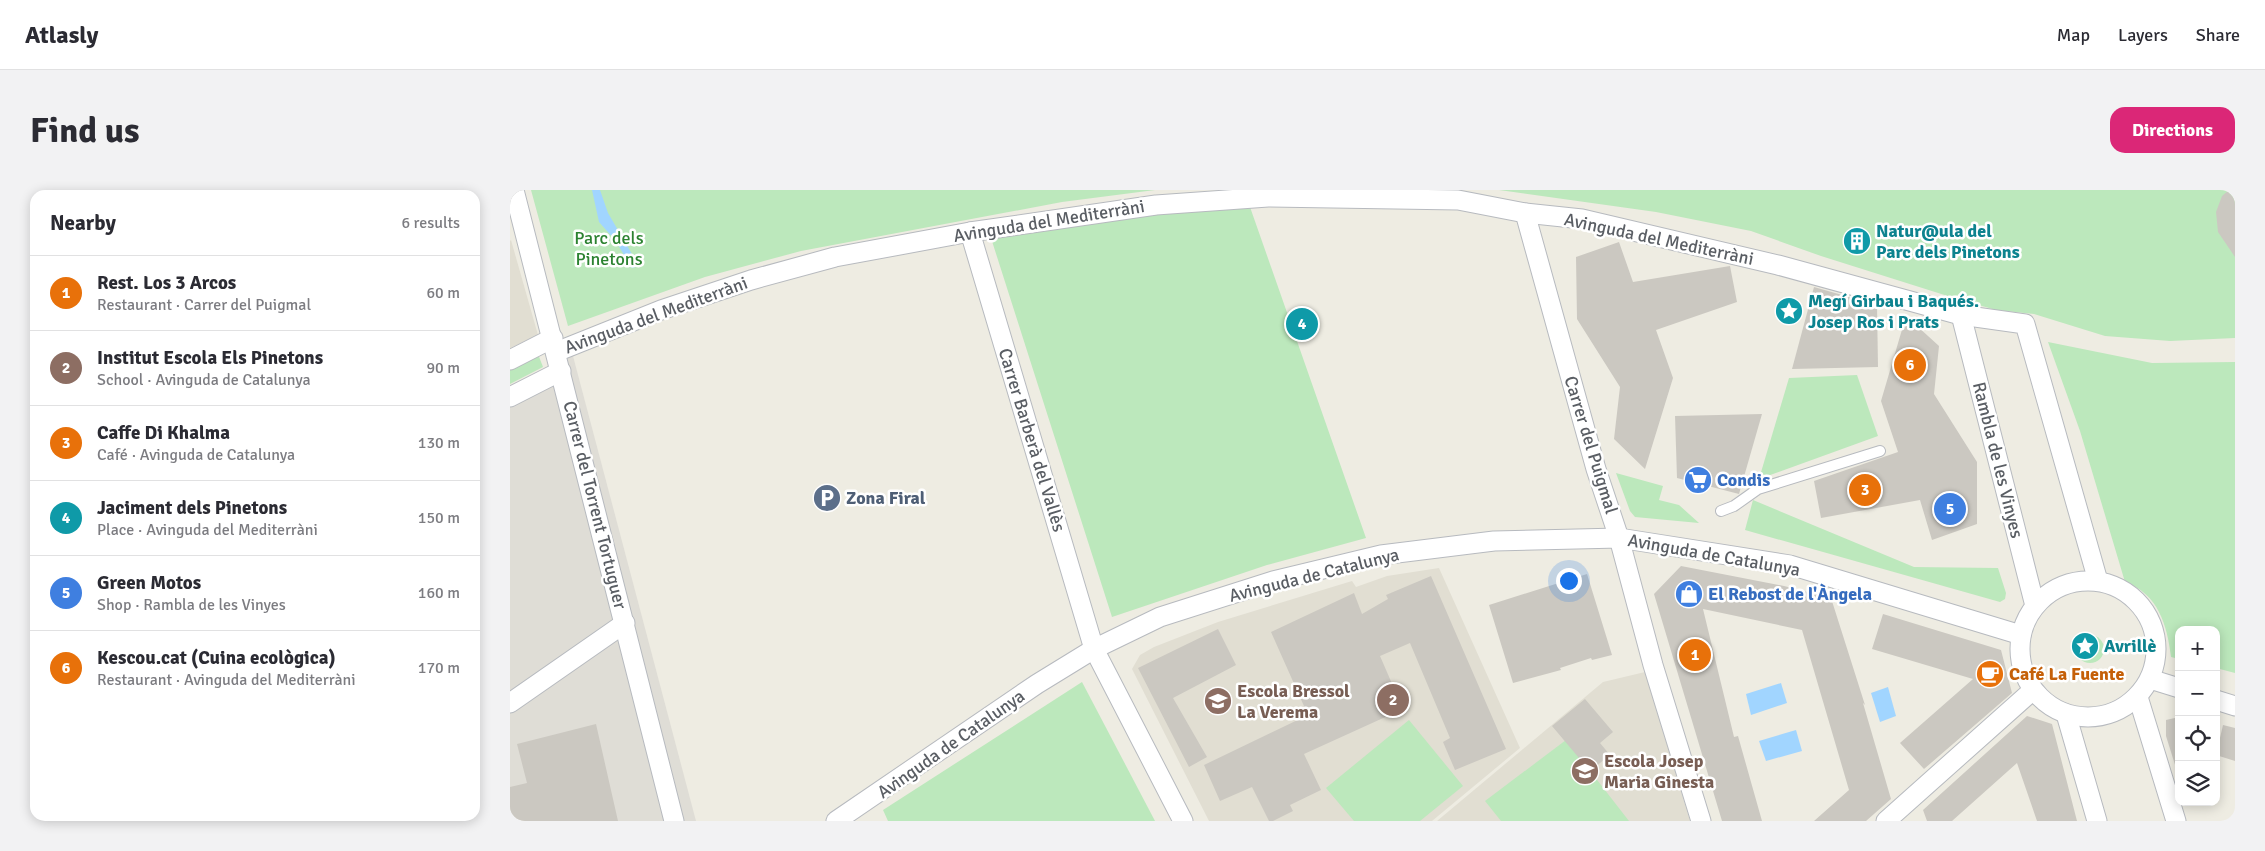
<!DOCTYPE html>
<html lang="en">
<head>
<meta charset="utf-8">
<style>
	:root { --surface:#fff; --page:#f2f2f3; --text:#2b2b33; --muted:#7c7c81; --line:#e1e1e2; --accent:#db2777 }
	body { margin:0; font-family:Signika,sans-serif; background:var(--page); color:var(--text) }
	.controls { position:absolute; right:15px; bottom:15px; display:grid; overflow:hidden; border-radius:10px; box-shadow:0 2px 12px #0003 }
	.controls button { width:45px; height:45px; display:grid; place-items:center; padding:0; border:0; border-bottom:1px solid var(--line); background:var(--surface); color:var(--text); font:25px sans-serif }
	.you { position:absolute; left:1058px; top:390px; width:18px; height:18px; margin:-12px; border:4px solid #fff; border-radius:50%; background:#1a73e8; box-shadow:0 0 0 8px #1a73e833 }
	.badge { display:grid; place-items:center; width:32px; height:32px; border-radius:50%; background:var(--accent); color:#fff; font-size:16px; font-weight:700 }
	.pin { position:absolute; translate:-50% -50%; border:2px solid #fff; box-shadow:0 1px 5px #0006 }
	.list { margin:0; padding:0; list-style:none }
	h2 { display:flex; justify-content:space-between; align-items:center; height:65px; margin:0; padding:0 20px; font-size:21px }
	h2 small { font-size:16px; font-weight:400; color:var(--muted) }
	.list li { display:grid; grid-template-columns:32px 1fr auto; gap:15px; align-items:center; box-sizing:border-box; height:75px; padding:0 20px; border-top:1px solid var(--line) }
	.list b { display:block; font-size:19px; white-space:nowrap }
	.list p { margin:0; font-size:16px; white-space:nowrap; color:var(--muted) }
	.list em { font-size:16px; font-style:normal; color:var(--muted) }
	.icon { flex:none; width:28px; height:28px; fill:none; stroke:currentColor; stroke-width:2; stroke-linecap:round; stroke-linejoin:round }
	.map { position:relative; flex:none; width:1725px; height:631px; overflow:hidden; border-radius:15px }
	header { display:flex; align-items:center; gap:30px; box-sizing:border-box; height:70px; padding:0 25px; background:var(--surface); border-bottom:1px solid var(--line) }
	header strong { font-size:24px }
	nav { display:flex; gap:28px; margin-inline-start:auto; font-size:18px }
	.intro { display:flex; align-items:center; justify-content:space-between; box-sizing:border-box; height:120px; padding:0 30px }
	h1 { margin:0; font-size:35px }
	.button { padding:12px 22px; border-radius:15px; background:var(--accent); color:#fff; font-size:18px; font-weight:700 }
	main { display:flex; gap:30px; padding:0 30px }
	aside { flex:1; background:var(--surface); border-radius:15px; box-shadow:0 2px 12px #0003 }
	.map>svg:first-child { display:block }
	.industrial { fill:#dfddd6 }
	.education { fill:#e1ded2 }
	.green { fill:#bce8bc }
	.water { fill:#a1d5ff }
	.building { fill:#cbc8c1 }
	.lines { fill:none; stroke-linecap:round; stroke-linejoin:round }
	.service-casing { stroke:#b7babf; stroke-width:12 }
	.minor-casing { stroke:#b7babf; stroke-width:21 }
	.service { stroke:#fff; stroke-width:10 }
	.minor { stroke:#fff; stroke-width:19 }
	.labels { text-anchor:middle; stroke-width:5; stroke-linejoin:round; paint-order:stroke }
	.street-label { font-size:18px; fill:#5a5e64; stroke:#fff }
	.culture-label { font-size:18px; font-weight:bold; fill:#0d838f; stroke:#fff; text-anchor:start }
	.park-label { font-size:18px; fill:#2c8231; stroke:#fff }
	.shop-label { font-size:18px; font-weight:bold; fill:#366cbe; stroke:#fff; text-anchor:start }
	.service-label { font-size:18px; font-weight:bold; fill:#4e5e75; stroke:#fff; text-anchor:start }
	.food-label { font-size:18px; font-weight:bold; fill:#c56008; stroke:#fff; text-anchor:start }
	.education-label { font-size:18px; font-weight:bold; fill:#785e54; stroke:#fff; text-anchor:start }
</style>
</head>
<body>
<header>
<strong>Atlasly</strong>
<nav><a>Map</a><a>Layers</a><a>Share</a></nav>
</header>
<div class="intro"><h1>Find us</h1><a class="button">Directions</a></div>
<main>
<aside>
<h2>Nearby<small>6 results</small></h2>
<ul class="list">
<li><span class="badge" style="background:#e8710a">1</span><div><b>Rest. Los 3 Arcos</b><p>Restaurant · Carrer del Puigmal</p></div><em>60 m</em></li>
<li><span class="badge" style="background:#8d6e63">2</span><div><b>Institut Escola Els Pinetons</b><p>School · Avinguda de Catalunya</p></div><em>90 m</em></li>
<li><span class="badge" style="background:#e8710a">3</span><div><b>Caffe Di Khalma</b><p>Café · Avinguda de Catalunya</p></div><em>130 m</em></li>
<li><span class="badge" style="background:#0f9aa8">4</span><div><b>Jaciment dels Pinetons</b><p>Place · Avinguda del Mediterràni</p></div><em>150 m</em></li>
<li><span class="badge" style="background:#3f7fe0">5</span><div><b>Green Motos</b><p>Shop · Rambla de les Vinyes</p></div><em>160 m</em></li>
<li><span class="badge" style="background:#e8710a">6</span><div><b>Kescou.cat (Cuina ecològica)</b><p>Restaurant · Avinguda del Mediterràni</p></div><em>170 m</em></li>
</ul>
</aside>
<div class="map">
<svg width="1725" height="631" viewBox="0 0 1725 631">
	<rect width="100%" height="100%" fill="#eeece2"/>
	<path class="industrial" d="M63 166 186 631H0V195Z"/>
	<g class="education">
		<path d="M1 50 28 145 0 158V51Z"/>
		<path d="M929 378 1010 558 922 631H699L622 479 630 465 644 457 708 432 842 391 846 397 877 386Z"/>
		<path d="M1135 482 1180 631H927L1093 492Z"/>
	</g>
	<g class="green">
		<path d="M21 0H645L552 12 291 61 195 87 58 136Z"/>
		<path d="M989 0H1725V148L1660 151 1595 146 1524 124 1486 120 1444 108 1311 66 1241 41 1146 22Z"/>
		<path d="M740 17 856 348 757 375 602 427 481 48 644 22Z"/>
		<path d="M1538 152 1642 173 1725 172V483L1706 478V440H1669V469L1661 467C1657 434 1648 404 1615 392L1570 241Z"/>
		<path d="M28 164 33 177 0 194V179Z"/>
		<path d="M1347 185 1368 246 1249 289 1279 188Z"/>
		<path d="M1106 283 1153 296 1149 310 1169 315 1189 333 1125 327 1120 321Z"/>
		<path d="M1243 310 1404 377 1488 378 1496 403 1495 409 1490 412 1235 340Z"/>
		<circle cx="1580" cy="459" r="14"/>
		<path d="M572 492 645 631H378L373 620Z"/>
		<path d="M899 530 953 596 910 631H844L816 598Z"/>
		<path d="M1056 550 1119 631H991L975 611Z"/>
	</g>
	<g class="water">
		<path d="M82 0H90L98 23 129 76 122 78 105 50 89 32Z"/>
		<path d="M1271 493 1277 513 1241 525 1236 504Z"/>
		<path d="M1378 497 1386 526 1370 532 1361 503Z"/>
		<path d="M1286 540 1292 561 1256 571 1249 551Z"/>
	</g>
	<g class="building">
		<path d="M1719 0H1725V67L1708 42 1706 22 1712 6Z"/>
		<path d="M1109 52 1123 92 1220 76 1227 112 1146 140 1163 188 1135 279 1104 249 1110 197 1067 129 1066 67Z"/>
		<path d="M1304 97 1367 115 1368 177 1282 179Z"/>
		<path d="M1396 126 1429 156 1424 204 1467 272V334L1422 350 1410 310 1311 328 1304 291 1388 262 1371 211Z"/>
		<path d="M1252 224 1229 304 1167 288 1165 226Z"/>
		<path d="M1171 376 1274 396 1321 408 1355 515 1353 513 1381 609 1356 631H1304L1339 600 1292 440 1193 419 1224 547 1228 546 1252 631H1212L1144 404Z"/>
		<path d="M1077 384 1102 465 1082 470 1081 468 1050 478 1051 480 1003 493 979 415Z"/>
		<path d="M921 386 996 559 945 580 933 552 940 548 900 453 870 466 893 519 794 564 811 600 780 615 783 621 763 631H759L742 597 710 611 694 575 798 525 761 442 844 403 852 424 878 409 876 405Z"/>
		<path d="M1373 424 1491 460 1502 503 1414 579 1390 553 1463 489 1362 459Z"/>
		<path d="M708 439 726 475 663 508 697 567 679 577 628 478Z"/>
		<path d="M1075 509 1103 542 1090 553 1100 565 1080 581 1042 536Z"/>
		<path d="M1517 526 1542 534 1567 631H1527L1507 573 1442 631H1417L1413 620Z"/>
		<path d="M1669 527V577L1666 578 1656 546V530Z"/>
		<path d="M86 534 108 631H0V597L17 593 7 554Z"/>
		<path d="M1713 535 1725 538V571L1706 565Z"/>
	</g>
	<g class="lines">
		<defs>
			<path id="service" d="M1211 321 1224 316 1248 299 1370 261"/>
			<g id="minor">
				<path d="M4 0 164 631"/>
				<path d="M1015 23 1086 279 1109 348 1143 475 1191 631"/>
				<path d="M460 42 584 459 673 631"/>
				<path d="M1451 125 1525 416"/>
				<path d="M46 162 151 120 241 90 325 67 460 42 646 15 758 7 948 10 1015 23 1072 29 1268 75 1451 125 1515 134 1588 391"/>
				<path d="M0 170 43 148"/>
				<path d="M0 207 51 181"/>
				<circle cx="1578" cy="459" r="68"/>
				<path d="M1640 489 1669 498"/>
				<path d="M1628 507 1666 631"/>
				<path d="M1706 510 1725 516"/>
				<path d="M0 513 115 433"/>
				<path d="M1556 524 1587 631"/>
				<path d="M326 631 527 494 584 459 650 427 763 391 871 365 984 351 1109 348 1280 375 1511 445"/>
				<path d="M1376 631 1523 500"/>
			</g>
		</defs>
		<use href="#service" class="service-casing"/>
		<use href="#minor" class="minor-casing"/>
		<use href="#service" class="service"/>
		<use href="#minor" class="minor"/>
	</g>
	<defs>
		<symbol id="building-disc" viewBox="-11 -11 22 22"><circle r="9.5" fill="#0f9aa8" stroke="#fff"/><path d="M-4-6H4V6H1V3H-1V6H-4ZM-2.5-4.3h1.7v1.8h-1.7ZM.8-4.3h1.7v1.8H.8ZM-2.5-1h1.7V.8h-1.7ZM.8-1h1.7V.8H.8Z" fill="#fff"/></symbol>
		<symbol id="sight-disc" viewBox="-11 -11 22 22"><circle r="9.5" fill="#0f9aa8" stroke="#fff"/><path d="M0-6L1.8-2.2L6-1.7L2.9 1.2L3.7 5.4L0 3.3L-3.7 5.4L-2.9 1.2L-6-1.7L-1.8-2.2Z" fill="#fff"/></symbol>
		<symbol id="supermarket-disc" viewBox="-11 -11 22 22"><circle r="9.5" fill="#3f7fe0" stroke="#fff"/><path d="M-6-5.5h2.5l.6 2H6L4.5 2H-2.5L-4.4-4H-6ZM-1.5 3.2a1.3 1.3 0 1 0 .1 0ZM3 3.2a1.3 1.3 0 1 0 .1 0Z" fill="#fff"/></symbol>
		<symbol id="parking-disc" viewBox="-11 -11 22 22"><circle r="9.5" fill="#5c6f8a" stroke="#fff"/><path d="M-3.5-5.5H1a3.5 3.5 0 0 1 0 7H-1V5.5H-3.5ZM-1-3.4V-.6H.8a1.4 1.4 0 0 0 0-2.8Z" fill="#fff"/></symbol>
		<symbol id="shop-disc" viewBox="-11 -11 22 22"><circle r="9.5" fill="#3f7fe0" stroke="#fff"/><path d="M-5-2.5h2.3a2.7 3.5 0 0 1 5.4 0H5L5.5 6h-11ZM-1.5-2.5h3a1.5 2.3 0 0 0-3 0Z" fill="#fff"/></symbol>
		<symbol id="cafe-disc" viewBox="-11 -11 22 22"><circle r="9.5" fill="#e8710a" stroke="#fff"/><path d="M-5.5-4.5H6V0H3Q3 3.5 0 3.5H-2.5Q-5.5 3.5-5.5 0ZM3-3.2v2h1.7v-2ZM-6 4.5H4V6H-6Z" fill="#fff"/></symbol>
		<symbol id="school-disc" viewBox="-11 -11 22 22"><circle r="9.5" fill="#8d6e63" stroke="#fff"/><path d="M0-5L7-2L0 1L-7-2ZM-4 1L0 2.5L4 1V4Q0 6-4 4Z" fill="#fff"/></symbol>
	</defs>
	<g fill-rule="evenodd">
		<use href="#building-disc" x="1331" y="35" width="32" height="32"/>
		<use href="#sight-disc" x="1263" y="105" width="32" height="32"/>
		<use href="#supermarket-disc" x="1172" y="274" width="32" height="32"/>
		<use href="#parking-disc" x="301" y="292" width="32" height="32"/>
		<use href="#shop-disc" x="1163" y="388" width="32" height="32"/>
		<use href="#sight-disc" x="1559" y="440" width="32" height="32"/>
		<use href="#cafe-disc" x="1464" y="468" width="32" height="32"/>
		<use href="#school-disc" x="692" y="495" width="32" height="32"/>
		<use href="#school-disc" x="1059" y="565" width="32" height="32"/>
	</g>
	<g class="labels">
		<g class="street-label">
			<text transform="translate(539 31) rotate(-9)" y="6">Avinguda del Mediterràni</text>
			<text transform="translate(1149 49) rotate(12)" y="6">Avinguda del Mediterràni</text>
			<text transform="translate(146 125) rotate(-20)" y="6">Avinguda del Mediterràni</text>
			<text transform="translate(522 250) rotate(73)" y="6">Carrer Barberà del Vallès</text>
			<text transform="translate(1081 255) rotate(73)" y="6">Carrer del Puigmal</text>
			<text transform="translate(1488 270) rotate(76)" y="6">Rambla de les Vinyes</text>
			<text transform="translate(85 315) rotate(76)" y="6">Carrer del Torrent Tortuguer</text>
			<text transform="translate(1204 365) rotate(10)" y="6">Avinguda de Catalunya</text>
			<text transform="translate(804 385) rotate(-14)" y="6">Avinguda de Catalunya</text>
			<text transform="translate(441 554) rotate(-35)" y="6">Avinguda de Catalunya</text>
		</g>
		<g class="culture-label">
			<text x="1366" y="47">Natur@ula del<tspan x="1366" dy="21">Parc dels Pinetons</tspan></text>
			<text x="1298" y="117">Megí Girbau i Baqués.<tspan x="1298" dy="21">Josep Ros i Prats</tspan></text>
			<text x="1594" y="462">Avrillè</text>
		</g>
		<g class="park-label">
			<text x="99" y="54">Parc dels<tspan x="99" dy="21">Pinetons</tspan></text>
		</g>
		<g class="shop-label">
			<text x="1207" y="296">Condis</text>
			<text x="1198" y="410">El Rebost de l'Àngela</text>
		</g>
		<g class="service-label">
			<text x="336" y="314">Zona Firal</text>
		</g>
		<g class="food-label">
			<text x="1499" y="490">Café La Fuente</text>
		</g>
		<g class="education-label">
			<text x="727" y="507">Escola Bressol<tspan x="727" dy="21">La Verema</tspan></text>
			<text x="1094" y="577">Escola Josep<tspan x="1094" dy="21">Maria Ginesta</tspan></text>
		</g>
	</g>
</svg>
<div class="controls">
<button>+</button>
<button>−</button>
<button><svg class="icon" aria-label="locate" viewBox="0 0 24 24"><circle cx="12" cy="12" r="6"/><path d="M12 2v4M12 18v4M2 12h4M18 12h4"/></svg></button>
<button><svg class="icon" aria-label="layers" viewBox="0 0 24 24"><path d="M12 4l9 5-9 5-9-5zM3 14l9 5 9-5"/></svg></button>
</div>
<div class="you"></div>
<div class="pin badge" style="left:1185px;top:465px;background:#e8710a">1</div>
<div class="pin badge" style="left:883px;top:510px;background:#8d6e63">2</div>
<div class="pin badge" style="left:1355px;top:300px;background:#e8710a">3</div>
<div class="pin badge" style="left:792px;top:134px;background:#0f9aa8">4</div>
<div class="pin badge" style="left:1440px;top:319px;background:#3f7fe0">5</div>
<div class="pin badge" style="left:1400px;top:175px;background:#e8710a">6</div>
</div>
</main>
</body>
</html>
